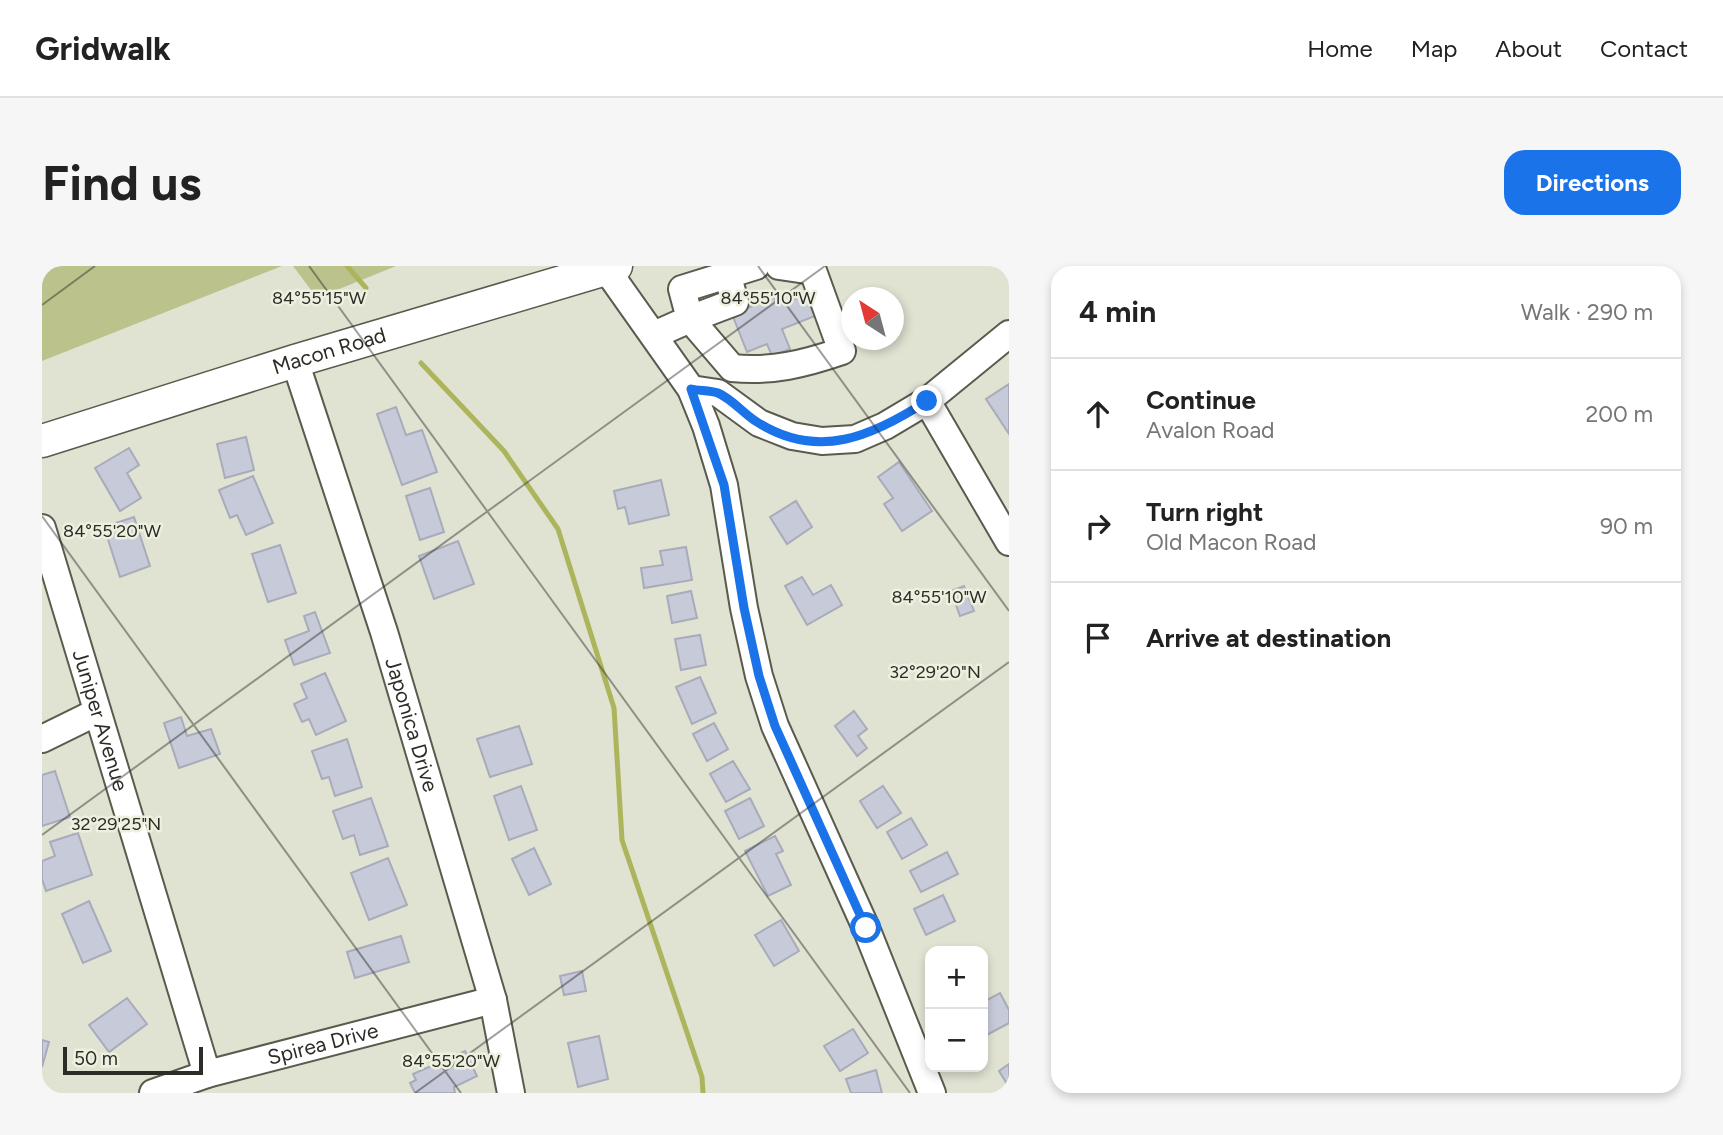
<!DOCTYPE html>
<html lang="en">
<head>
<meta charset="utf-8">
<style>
	:root { --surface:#fff; --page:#f6f6f6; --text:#222; --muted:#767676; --line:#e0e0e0; --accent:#1a73e8 }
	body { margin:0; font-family:Figtree,sans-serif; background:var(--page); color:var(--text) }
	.controls { position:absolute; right:21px; bottom:21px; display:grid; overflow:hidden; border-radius:14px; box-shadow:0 4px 10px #0003 }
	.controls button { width:63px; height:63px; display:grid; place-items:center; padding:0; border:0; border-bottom:2px solid var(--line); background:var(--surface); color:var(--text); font:35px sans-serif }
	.compass { position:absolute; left:799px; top:21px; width:63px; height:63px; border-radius:50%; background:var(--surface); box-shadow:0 4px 10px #0003; rotate:324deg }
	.scale { position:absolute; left:21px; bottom:18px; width:140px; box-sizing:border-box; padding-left:7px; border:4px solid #2c2d27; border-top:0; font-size:19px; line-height:24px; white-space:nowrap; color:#2c2d27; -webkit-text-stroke:5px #edf0df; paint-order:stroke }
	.stop { position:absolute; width:21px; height:21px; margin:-16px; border:5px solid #1a73e8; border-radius:50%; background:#fff }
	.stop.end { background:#1a73e8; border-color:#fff; box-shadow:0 2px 7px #0008 }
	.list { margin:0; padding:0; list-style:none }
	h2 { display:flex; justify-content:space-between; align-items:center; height:91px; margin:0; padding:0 28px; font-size:30px }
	h2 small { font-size:23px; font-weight:400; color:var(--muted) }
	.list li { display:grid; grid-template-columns:46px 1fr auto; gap:21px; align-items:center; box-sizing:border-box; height:112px; padding:0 28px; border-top:2px solid var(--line) }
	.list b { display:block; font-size:26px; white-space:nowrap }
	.list p { margin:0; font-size:23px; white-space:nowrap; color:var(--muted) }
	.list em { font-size:23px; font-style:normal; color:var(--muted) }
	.icon { flex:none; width:38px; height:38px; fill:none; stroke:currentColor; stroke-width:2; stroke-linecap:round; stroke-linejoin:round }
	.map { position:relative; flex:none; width:967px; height:827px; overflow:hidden; border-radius:21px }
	header { display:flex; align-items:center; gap:42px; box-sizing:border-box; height:98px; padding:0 35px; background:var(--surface); border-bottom:2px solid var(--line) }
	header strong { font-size:33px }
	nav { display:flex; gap:38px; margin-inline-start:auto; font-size:24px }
	.intro { display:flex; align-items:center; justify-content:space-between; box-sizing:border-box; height:168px; padding:0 42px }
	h1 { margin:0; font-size:49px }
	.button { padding:18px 32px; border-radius:21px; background:var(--accent); color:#fff; font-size:24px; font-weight:700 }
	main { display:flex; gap:42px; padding:0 42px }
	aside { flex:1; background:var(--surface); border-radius:21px; box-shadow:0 4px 10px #0003 }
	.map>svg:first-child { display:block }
	.green { fill:#bcc28b }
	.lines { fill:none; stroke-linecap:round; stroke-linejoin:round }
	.stream { stroke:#adb55c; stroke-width:5 }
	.building { fill:#c6cad9; stroke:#a8abba; stroke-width:2 }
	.minor-casing { stroke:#595b4d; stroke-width:30 }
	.major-casing { stroke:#595b4d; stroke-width:35 }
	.minor { stroke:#fff; stroke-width:26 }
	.major { stroke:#fff; stroke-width:32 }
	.route { stroke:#1a73e8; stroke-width:9 }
	.ticks { fill:none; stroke:#2c2d27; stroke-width:2; stroke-opacity:0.45 }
	.labels { text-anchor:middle; stroke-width:5; stroke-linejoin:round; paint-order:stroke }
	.street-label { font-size:21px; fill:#2c2d27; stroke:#edf0df }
	.ticks-label { font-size:18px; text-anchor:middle; fill:#2c2d27; stroke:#edf0df; stroke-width:5; stroke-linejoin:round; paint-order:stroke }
</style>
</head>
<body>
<header>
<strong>Gridwalk</strong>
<nav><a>Home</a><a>Map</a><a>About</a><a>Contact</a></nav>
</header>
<div class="intro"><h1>Find us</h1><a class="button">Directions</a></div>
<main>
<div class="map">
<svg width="967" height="827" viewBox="0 0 967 827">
	<rect width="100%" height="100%" fill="#e0e2d2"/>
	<g class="green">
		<path d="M0 0H240L0 95Z"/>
		<path d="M251 0H354L275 32Z"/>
	</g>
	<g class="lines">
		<g class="stream">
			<path d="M305 0 324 22"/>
			<path d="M379 97 462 185 516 263 572 442 580 574 660 811 661 827"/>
		</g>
	</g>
	<g class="building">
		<path d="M770 26 778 48 740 63 748 83 730 90 725 78 705 86 690 48 732 31 735 40Z"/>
		<path d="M967 118V168L944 133Z"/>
		<path d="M354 141 364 169 380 164 395 206 360 219 335 148Z"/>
		<path d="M204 171 212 204 183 212 175 178Z"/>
		<path d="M87 182 97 199 85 207 99 232 78 245 53 202Z"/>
		<path d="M857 196 890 245 860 265 842 238 851 232 836 211Z"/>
		<path d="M211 210 231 257 204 269 195 249 188 252 177 224Z"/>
		<path d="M619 214 627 249 587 258 583 241 576 243 572 225Z"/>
		<path d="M388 222 402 266 378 274 364 230Z"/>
		<path d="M754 235 770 261 745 278 728 251Z"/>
		<path d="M92 251 108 300 78 311 62 261Z"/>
		<path d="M416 275 432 318 392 333 377 290Z"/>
		<path d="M238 279 254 327 226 336 210 288Z"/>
		<path d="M644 281 650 314 602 322 599 302 621 299 618 285Z"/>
		<path d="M760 311 771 329 789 319 800 339 765 359 743 320Z"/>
		<path d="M922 320 932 345 918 350 909 325Z"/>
		<path d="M649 325 655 352 630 357 625 330Z"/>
		<path d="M273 346 288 387 252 399 243 374 267 365 262 350Z"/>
		<path d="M658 369 664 399 639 404 633 373Z"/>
		<path d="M283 407 304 455 274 469 267 453 260 456 252 438 265 432 259 418Z"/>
		<path d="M658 411 674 447 650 458 634 421Z"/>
		<path d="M812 445 825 463 816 470 825 482 815 490 793 460Z"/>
		<path d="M139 451 145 470 169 463 178 488 137 502 122 457Z"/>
		<path d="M672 457 686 483 665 495 651 468Z"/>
		<path d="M477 460 490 498 448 511 435 473Z"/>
		<path d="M305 473 320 521 293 530 287 511 280 513 270 485Z"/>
		<path d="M691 495 708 523 684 536 668 508Z"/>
		<path d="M13 505 28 551 0 560V509Z"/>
		<path d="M479 520 495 564 467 574 452 530Z"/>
		<path d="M841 520 859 547 835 562 818 535Z"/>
		<path d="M329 532 346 580 318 589 312 569 301 573 291 545Z"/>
		<path d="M708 532 722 560 697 573 683 545Z"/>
		<path d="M869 552 885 579 860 593 845 566Z"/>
		<path d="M36 567 50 609 4 625 0 613V595L13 590 8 576Z"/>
		<path d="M733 570 741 585 734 588 749 619 726 630 703 585Z"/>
		<path d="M492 582 509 618 487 629 470 593Z"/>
		<path d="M905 586 916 608 879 626 868 605Z"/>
		<path d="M346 592 365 639 327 654 309 607Z"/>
		<path d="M901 629 913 655 884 669 872 643Z"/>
		<path d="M47 635 69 685 41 697 20 648Z"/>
		<path d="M739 654 757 685 732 700 713 669Z"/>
		<path d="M359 670 367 696 313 712 305 686Z"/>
		<path d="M540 705 544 725 522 729 518 710Z"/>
		<path d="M958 727 967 744V757L941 771V736Z"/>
		<path d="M85 732 105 758 67 786 47 759Z"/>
		<path d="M811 763 826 787 798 805 782 780Z"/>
		<path d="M557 770 566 813 536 821 526 777Z"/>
		<path d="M0 774 7 776 0 801Z"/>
		<path d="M423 785 435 810 412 821 413 827H373L368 817 374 814 371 808Z"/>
		<path d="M967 798V821L957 805Z"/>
		<path d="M834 804 840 827H809L804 813Z"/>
	</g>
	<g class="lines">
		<defs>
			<g id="minor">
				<path d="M562 0 649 123 664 160 682 219 702 342 717 410 733 460 824 662 890 827"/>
				<path d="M683 0 693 36 648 53 690 102C730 106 762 98 800 85L771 5 737 0"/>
				<path d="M612 69 648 53 640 23 714 0"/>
				<path id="s1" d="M253 95 342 366 451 734 469 827"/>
				<path d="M649 123 676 127 717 157 750 170 780 175 813 173 843 160 885 135 967 68"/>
				<path d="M885 135 967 276"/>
				<path id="s2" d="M0 262 165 808"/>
				<path d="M0 473 55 446"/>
				<path id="s3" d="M111 827 165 808 451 734"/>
			</g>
			<g id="major">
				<path id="s4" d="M0 175 253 95 574 0"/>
			</g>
		</defs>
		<use href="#minor" class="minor-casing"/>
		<use href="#major" class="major-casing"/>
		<use href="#minor" class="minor"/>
		<use href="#major" class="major"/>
	</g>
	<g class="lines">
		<path class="route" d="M824 662 733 460 717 410 702 342 682 219 649 123C657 125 668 124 676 127 690 133 702 148 715 156 776 195 831 170 885 135"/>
	</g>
	<path class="ticks" d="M267 0 868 827M716 0 967 345M0 39 53 0M0 250 419 827M0 569 783 0M373 827 967 396"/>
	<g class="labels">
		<g class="street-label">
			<text dy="7" stroke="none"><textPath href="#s4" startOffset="301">Macon Road</textPath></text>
			<text dy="7" stroke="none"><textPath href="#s2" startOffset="201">Juniper Avenue</textPath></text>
			<text dy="7" stroke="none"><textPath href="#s1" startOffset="382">Japonica Drive</textPath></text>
			<text dy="7" stroke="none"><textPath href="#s3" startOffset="177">Spirea Drive</textPath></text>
		</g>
	</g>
	<g class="ticks-label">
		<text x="277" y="38">84°55'15"W</text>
		<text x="726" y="38">84°55'10"W</text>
		<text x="70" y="271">84°55'20"W</text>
		<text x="897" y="337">84°55'10"W</text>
		<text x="893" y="412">32°29'20"N</text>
		<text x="74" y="564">32°29'25"N</text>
		<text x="409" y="801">84°55'20"W</text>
	</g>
</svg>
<div class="controls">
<button>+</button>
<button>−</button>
</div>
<svg class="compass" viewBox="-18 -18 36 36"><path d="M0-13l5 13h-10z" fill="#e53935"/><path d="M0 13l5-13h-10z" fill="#767676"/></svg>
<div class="scale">50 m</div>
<div class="stop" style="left:824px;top:662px"></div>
<div class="stop end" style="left:885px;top:135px"></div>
</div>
<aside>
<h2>4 min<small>Walk · 290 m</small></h2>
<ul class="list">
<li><svg class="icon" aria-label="ahead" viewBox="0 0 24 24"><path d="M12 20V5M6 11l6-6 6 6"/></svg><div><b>Continue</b><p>Avalon Road</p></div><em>200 m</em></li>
<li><svg class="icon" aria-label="right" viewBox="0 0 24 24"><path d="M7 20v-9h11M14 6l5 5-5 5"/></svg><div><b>Turn right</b><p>Old Macon Road</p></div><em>90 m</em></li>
<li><svg class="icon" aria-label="arrive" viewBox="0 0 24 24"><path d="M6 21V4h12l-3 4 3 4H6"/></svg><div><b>Arrive at destination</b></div></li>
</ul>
</aside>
</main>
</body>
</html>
